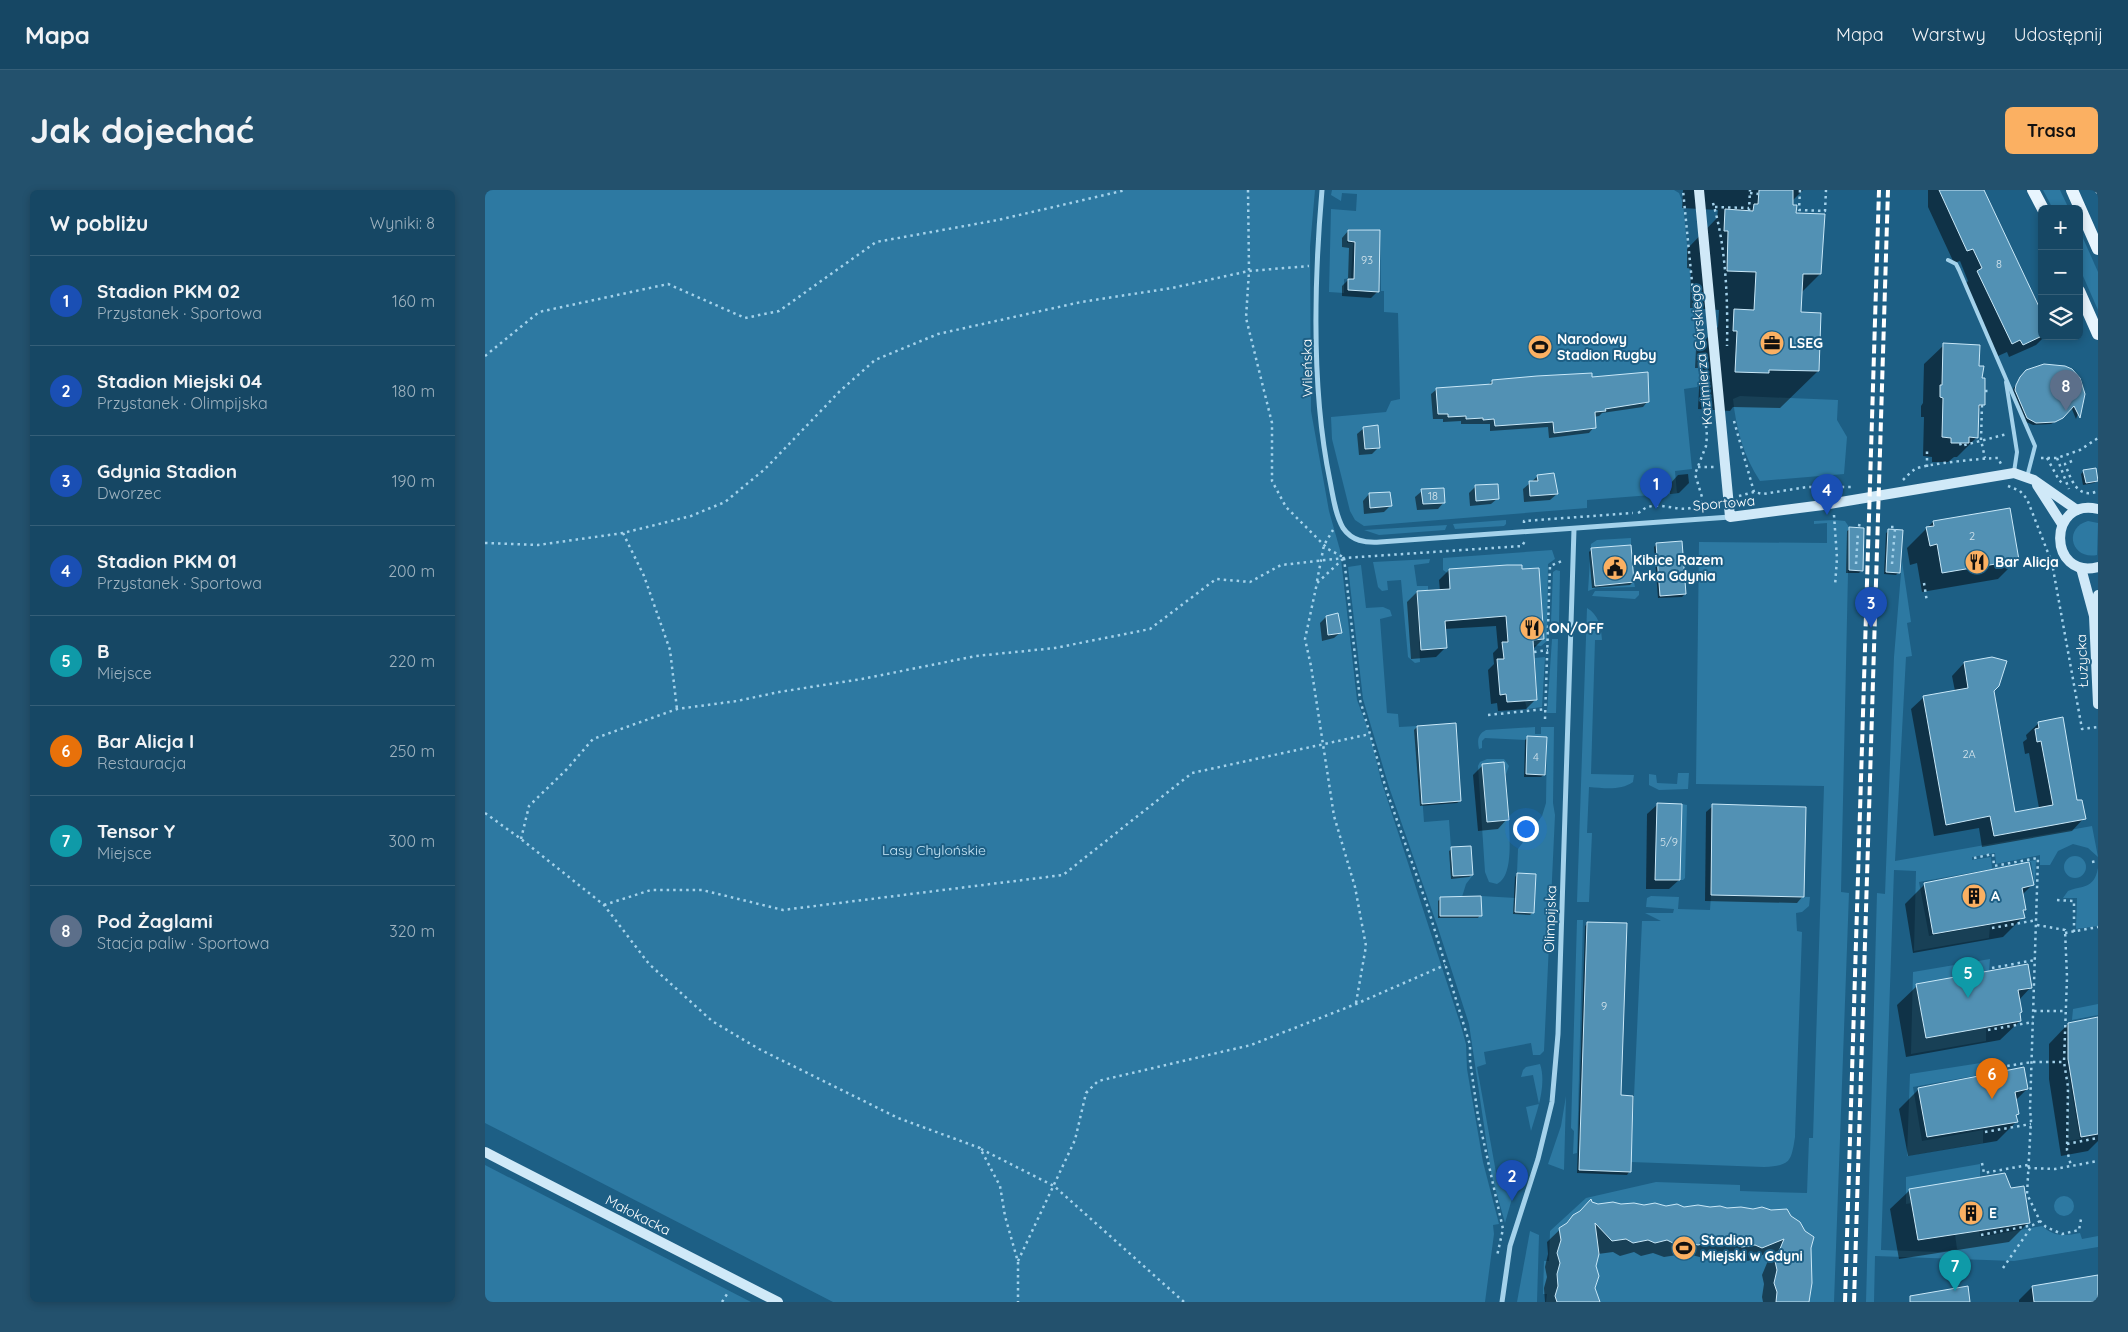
<!DOCTYPE html>
<html lang="pl">
<head>
<meta charset="utf-8">
<style>
	:root { --surface:#164764; --page:#23516d; --text:#f1f3f6; --muted:#9eb2bf; --line:#355f78; --accent:#fbb062 }
	body { margin:0; font-family:Quicksand,sans-serif; background:var(--page); color:var(--text) }
	.controls { position:absolute; right:15px; top:15px; display:grid; overflow:hidden; border-radius:8px; box-shadow:0 2px 8px #0003 }
	.controls button { width:45px; height:45px; display:grid; place-items:center; padding:0; border:0; border-bottom:1px solid var(--line); background:var(--surface); color:var(--text); font:25px sans-serif }
	.you { position:absolute; left:1040px; top:638px; width:18px; height:18px; margin:-12px; border:4px solid #fff; border-radius:50%; background:#1a73e8; box-shadow:0 0 0 8px #1a73e833 }
	.badge { display:grid; place-items:center; width:32px; height:32px; border-radius:50%; background:var(--accent); color:#fff; font-size:16px; font-weight:700 }
	.pin { position:absolute; translate:-50% -41px; filter:drop-shadow(0 1px 2px #0008) }
	.pin::after { content:''; position:absolute; top:26px; width:18px; height:15px; background:inherit; clip-path:polygon(0 0,100% 0,50% 100%) }
	.list { margin:0; padding:0; list-style:none }
	h2 { display:flex; justify-content:space-between; align-items:center; height:65px; margin:0; padding:0 20px; font-size:21px }
	h2 small { font-size:16px; font-weight:400; color:var(--muted) }
	.list li { display:grid; grid-template-columns:32px 1fr auto; gap:15px; align-items:center; box-sizing:border-box; height:90px; padding:0 20px; border-top:1px solid var(--line) }
	.list b { display:block; font-size:19px; white-space:nowrap }
	.list p { margin:0; font-size:16px; white-space:nowrap; color:var(--muted) }
	.list em { font-size:16px; font-style:normal; color:var(--muted) }
	.icon { flex:none; width:28px; height:28px; fill:none; stroke:currentColor; stroke-width:2; stroke-linecap:round; stroke-linejoin:round }
	.map { position:relative; flex:none; width:1613px; height:1112px; overflow:hidden; border-radius:8px }
	header { display:flex; align-items:center; gap:30px; box-sizing:border-box; height:70px; padding:0 25px; background:var(--surface); border-bottom:1px solid var(--line) }
	header strong { font-size:24px }
	nav { display:flex; gap:28px; margin-inline-start:auto; font-size:18px }
	.intro { display:flex; align-items:center; justify-content:space-between; box-sizing:border-box; height:120px; padding:0 30px }
	h1 { margin:0; font-size:35px }
	.button { padding:12px 22px; border-radius:8px; background:var(--accent); color:#111; font-size:18px; font-weight:700 }
	main { display:flex; gap:30px; padding:0 30px }
	aside { flex:1; background:var(--surface); border-radius:8px; box-shadow:0 2px 8px #0003 }
	.map>svg:first-child { display:block }
	.green { fill:#2d79a2 }
	.shadow { fill:#0007 }
	.building { fill:#5291b4; stroke:#c9e8f8 }
	.lines { fill:none; stroke-linecap:round; stroke-linejoin:round }
	.path { stroke:#a4d2eb; stroke-width:2.5; stroke-dasharray:2.5 4; stroke-linecap:butt }
	.lane { stroke:#a4d2eb; stroke-width:4 }
	.street { stroke:#a4d2eb; stroke-width:5 }
	.secondary { stroke:#d0e9f8; stroke-width:10 }
	.primary { stroke:#e8f5fe; stroke-width:12 }
	.rail { stroke:#fff; stroke-width:4; stroke-dasharray:9 4; stroke-linecap:butt }
	.labels { text-anchor:middle; stroke-width:4; stroke-linejoin:round; paint-order:stroke }
	.number-label { font-size:11px; fill:#d4e4ec }
	.poi-label { font-size:14px; font-weight:bold; fill:#fff; stroke:#1d5f85; text-anchor:start }
	.street-label { font-size:14px; fill:#fff; stroke:#1d5f85 }
	.park-label { font-size:14px; fill:#c9e8f8; stroke:#1d5f85 }
</style>
</head>
<body>
<header>
<strong>Mapa</strong>
<nav><a>Mapa</a><a>Warstwy</a><a>Udostępnij</a></nav>
</header>
<div class="intro"><h1>Jak dojechać</h1><a class="button">Trasa</a></div>
<main>
<aside>
<h2>W pobliżu<small>Wyniki: 8</small></h2>
<ul class="list">
<li><span class="badge" style="background:#1a4fb4">1</span><div><b>Stadion PKM 02</b><p>Przystanek · Sportowa</p></div><em>160 m</em></li>
<li><span class="badge" style="background:#1a4fb4">2</span><div><b>Stadion Miejski 04</b><p>Przystanek · Olimpijska</p></div><em>180 m</em></li>
<li><span class="badge" style="background:#1a4fb4">3</span><div><b>Gdynia Stadion</b><p>Dworzec</p></div><em>190 m</em></li>
<li><span class="badge" style="background:#1a4fb4">4</span><div><b>Stadion PKM 01</b><p>Przystanek · Sportowa</p></div><em>200 m</em></li>
<li><span class="badge" style="background:#0f9aa8">5</span><div><b>B</b><p>Miejsce</p></div><em>220 m</em></li>
<li><span class="badge" style="background:#e8710a">6</span><div><b>Bar Alicja I</b><p>Restauracja</p></div><em>250 m</em></li>
<li><span class="badge" style="background:#0f9aa8">7</span><div><b>Tensor Y</b><p>Miejsce</p></div><em>300 m</em></li>
<li><span class="badge" style="background:#5c6f8a">8</span><div><b>Pod Żaglami</b><p>Stacja paliw · Sportowa</p></div><em>320 m</em></li>
</ul>
</aside>
<div class="map">
<svg width="1613" height="1112" viewBox="0 0 1613 1112">
	<rect width="100%" height="100%" fill="#1d5f85"/>
	<g class="green">
		<path d="M0 0H830L825 57 826 221 844 321 855 360 872 510 885 544 896 590 976 836 981 854 982 879 998 972 1014 1034 1008 1035 1009 1044 1000 1112H348L0 933Z"/>
		<path d="M847 0H1189L1194 3 1198 13 1215 192 1212 197 1199 199 1207 279 1190 281 1192 303 1102 310V318L879 336 870 330 865 321 847 249 846 227 901 222 906 211 915 209 913 123 899 122V101H896L895 40 863 39 862 53H868L866 88 859 89V103L844 102 846 19 871 21 872 4 857 3 856 11 846 5Z"/>
		<path d="M1558 0H1575L1584 19H1568Z"/>
		<path d="M1594 39 1613 82V120L1594 77Z"/>
		<path d="M1255 206 1353 210 1352 230 1362 247 1359 284 1275 291C1259 267 1251 239 1248 209Z"/>
		<path d="M1021 330V334L1019 336 970 339 968 334Z"/>
		<path d="M1350 330 1360 331 1364 337 1356 702 1364 703 1349 1112H1061L1062 1104H1058L1059 1071H1064L1065 1041 1101 1008 1171 992 1255 995V1001L1322 1003 1324 948H1328L1339 596 1211 594 1214 352 1342 353V333L1329 334V331Z"/>
		<path d="M1603 331 1613 333 1612 365C1586 370 1578 338 1603 331Z"/>
		<path d="M962 335 960 340 894 345 879 340Z"/>
		<path d="M1146 348V355L1106 358 1110 396 1149 392 1150 397 1111 398 1103 401 1106 354 1112 350Z"/>
		<path d="M1067 360 1070 369 1063 374 1062 451 1056 456 1049 455 1048 450 1059 449 1054 378 1037 379 1036 375 964 379V384L958 380V368Z"/>
		<path d="M945 369 944 373 929 375 932 396H943V400L932 402 935 472 930 473 923 467 916 390 902 391 903 400 897 401 893 397 888 372Z"/>
		<path d="M1417 371 1426 432 1422 433 1427 466 1421 467 1410 671 1607 636 1613 667 1603 658 1588 654 1573 661 1565 675H1555V665L1511 674 1510 663 1487 667V670L1506 667 1507 678 1551 670 1550 696 1546 672 1434 692 1444 746 1505 735 1504 748 1429 761 1431 681 1409 680 1396 1060 1454 1062 1472 1059 1470 1044 1494 1040 1495 1047 1557 1036C1569 1047 1580 1046 1595 1043L1597 1049 1613 1046V1057L1529 1071 1390 1066 1389 1112H1381L1392 703 1400 704 1409 467Z"/>
		<path d="M876 375 881 418 898 417 905 420 907 426 895 429 902 523 913 524 914 537 932 536 939 632 964 630 968 686 988 685 981 694 977 707H955L956 726H996V706L1031 708 1030 722 1049 723 1051 684 1032 683 1033 659 1057 626 1061 613 1062 547 1042 546V550L1000 548 997 551V558L994 559C992 550 993 544 1001 540L1050 537V544H1056V537H1069L1068 613 1070 625 1059 861 1055 865H1048L1046 853 999 862 1001 874 992 877 1012 988 1023 986 1030 998 1020 1033 1006 983 984 834 952 735 904 597 878 509 863 377Z"/>
		<path d="M1071 380 1075 381 1074 434 1066 432 1068 382Z"/>
		<path d="M1110 401H1154V405L1150 409 1107 406Z"/>
		<path d="M1102 418C1114 425 1116 437 1117 450H1110L1106 584 1149 585 1148 592C1135 601 1119 598 1104 597L1102 643H1107L1104 712H1092Z"/>
		<path d="M1067 449H1073L1071 523H1062Z"/>
		<path d="M1060 467 1057 517 1042 519 1040 511 1052 509 1050 468Z"/>
		<path d="M1002 569H1019L1024 576 1021 584 997 575 1002 632 1024 630C1024 646 1029 686 1012 694L1004 692 1000 682 993 576 995 572Z"/>
		<path d="M1193 583H1204L1203 599 1174 600 1164 595V584L1171 585 1172 593 1192 594Z"/>
		<path d="M1197 614 1202 615 1200 688 1198 690H1195Z"/>
		<circle cx="1590" cy="677" r="11"/>
		<path d="M1613 678V736L1591 739 1592 708H1578L1583 701C1597 695 1609 700 1613 678Z"/>
		<path d="M1226 705 1325 707 1324 716 1317 722 1311 723 1312 741 1317 742 1310 947C1306 973 1305 975 1279 977L1146 972 1157 731H1176L1160 723H1188L1189 719 1161 717 1162 708 1166 706 1194 707 1193 719 1225 720Z"/>
		<path d="M1092 730H1098L1092 963 1088 964 1089 941 1086 938Z"/>
		<path d="M1505 769 1504 781 1431 795 1441 848 1501 837V851L1426 864 1428 782Z"/>
		<path d="M1613 814V825L1587 830 1588 819Z"/>
		<path d="M1502 872 1500 884 1428 897 1437 951 1498 940V953L1422 966 1425 884Z"/>
		<path d="M1055 874C1062 895 1052 921 1046 941L1041 917 1054 914 1048 885 1036 887 1038 880 1041 877Z"/>
		<path d="M1583 881 1595 949 1583 951Z"/>
		<path d="M1081 906 1079 980 1063 974 1076 936Z"/>
		<path d="M1495 974V988L1424 999 1427 1013 1421 1014V987Z"/>
		<path d="M0 975 266 1112H0Z"/>
		<circle cx="1579" cy="1016" r="10"/>
		<path d="M1045 1041 1054 1045 1052 1112H1032Z"/>
	</g>
	<g class="shadow">
		<path d="M1198 0H1318L1306 12 1335 84 1316 103 1315 124 1333 181 1295 218 1248 217 1245 221 1213 219 1215 178H1210L1211 159 1233 137 1234 120 1205 118 1206 79 1202 78V59L1232 28 1233 20 1197 18Z"/>
		<path d="M1443 0H1498L1557 126V146H1560L1551 155 1524 167 1522 162 1513 166 1479 95 1483 91 1475 71 1469 73 1443 17Z"/>
		<path d="M863 41H893V101L886 108 857 106V96L863 90 864 58 857 57V48Z"/>
		<path d="M1459 155 1493 177 1498 214 1493 220 1492 247 1472 267H1469L1463 272H1447V267L1438 266 1439 227H1436V216L1438 213 1439 174Z"/>
		<path d="M1559 175 1598 209 1591 229 1586 217 1573 230 1566 234 1548 235 1539 231 1528 204V199L1536 188 1550 177Z"/>
		<path d="M1106 188 1163 211 1158 217 1117 223 1114 226 1109 227V237L1104 243 1064 248 1063 237 1005 241V234H976V231L958 232V229H948L946 204 952 199 1003 195 1007 191Z"/>
		<path d="M879 238 893 258 887 264 874 265 872 244Z"/>
		<path d="M1599 281 1612 291 1609 293 1598 295 1596 284Z"/>
		<path d="M1203 284 1204 293 1194 303 1185 304 1184 295 1193 285Z"/>
		<path d="M1053 286 1072 304 1065 310 1039 312 1038 299Z"/>
		<path d="M991 296 1013 308 1006 314 985 316 984 303Z"/>
		<path d="M937 301 959 312 953 319 932 320 930 307Z"/>
		<path d="M884 304 905 316 899 322 879 324 878 311Z"/>
		<path d="M1448 332 1533 369 1513 389 1437 402 1432 373 1425 375 1422 358Z"/>
		<path d="M1365 339 1377 380 1374 383H1361L1362 341Z"/>
		<path d="M1404 341 1414 382 1411 385 1399 384 1401 343Z"/>
		<path d="M1172 354 1200 404 1197 407 1173 408 1169 357Z"/>
		<path d="M1107 359 1148 392 1145 395 1107 398 1104 362Z"/>
		<path d="M964 380 1058 449 1048 459 1051 509 1041 519 1013 521 1012 513 1006 514 1003 480 1009 474 1008 463 1013 458 1011 436 959 439 961 457 951 467 926 469 922 412 932 402 955 401 954 390Z"/>
		<path d="M841 427 856 442 849 448 837 451 835 433Z"/>
		<path d="M1507 468 1508 501 1529 623 1554 618 1544 563 1540 564 1538 552 1542 549 1541 545 1554 533 1599 628 1587 641 1497 657 1494 638 1449 646 1426 519 1439 507 1470 501 1467 486 1479 473Z"/>
		<path d="M932 537 975 611 972 613 935 616 929 540Z"/>
		<path d="M1043 547 1059 585 1056 587H1039L1040 550Z"/>
		<path d="M998 575 1022 629 1013 639 993 641 988 585Z"/>
		<path d="M1172 615 1194 690 1184 699H1161L1162 624Z"/>
		<path d="M1228 616 1318 706 1312 713 1220 711 1221 622Z"/>
		<path d="M967 659 987 685 984 687 966 689 964 661Z"/>
		<path d="M1032 684 1048 722 1045 725 1028 724 1030 687Z"/>
		<path d="M1440 694 1547 695 1537 705 1540 720 1537 722 1538 727 1518 747 1428 763 1420 714Z"/>
		<path d="M956 708 995 725 993 728H953V711Z"/>
		<path d="M1103 733 1144 982 1142 985 1092 983 1100 736Z"/>
		<path d="M1432 796 1546 797 1534 810 1535 831 1515 850 1421 867 1412 815Z"/>
		<path d="M1613 828V951L1603 961 1576 966 1564 889V854L1583 834Z"/>
		<path d="M1434 899H1542L1530 911 1533 924 1530 926 1531 932 1512 951 1423 966 1414 919Z"/>
		<path d="M1525 999 1544 1032 1524 1052 1414 1069 1405 1019 1425 1000Z"/>
		<path d="M1113 1015 1199 1018 1213 1016 1325 1058 1324 1112H1278L1277 1107 1279 1094 1277 1085 1287 1061 1263 1071 1252 1067 1243 1070 1236 1066 1222 1069 1207 1065 1199 1068 1192 1065 1179 1067 1168 1063 1156 1066 1149 1062 1135 1066 1128 1062 1113 1064 1110 1076V1112H1060L1059 1098 1062 1087 1060 1077 1063 1064 1062 1052 1089 1026Z"/>
		<path d="M1613 1086V1112H1534V1110L1547 1097Z"/>
	</g>
	<g class="building">
		<path d="M1274 0H1308V15H1312L1311 23 1340 24 1336 84H1318L1316 122 1336 123 1334 181 1284 180V183L1250 182 1252 141H1248L1249 119 1269 120 1271 82 1242 81 1243 41H1239L1240 19 1268 21 1269 14H1273Z"/>
		<path d="M1454 0H1499L1557 123V146L1538 155 1535 150 1527 154 1492 81 1497 78 1488 59 1482 61Z"/>
		<path d="M863 40H895L894 102 863 100V89H869L870 52 863 51Z"/>
		<path d="M1458 153 1495 155 1494 176H1499L1497 188H1500V215H1494L1493 248 1484 247V253H1466V248L1457 247 1458 208 1455 207V195H1457Z"/>
		<path d="M1559 174 1580 176 1587 179 1595 188 1600 204 1595 228 1589 216 1578 228 1570 232 1551 233 1542 228 1530 200 1531 195 1535 187 1541 180Z"/>
		<path d="M1163 182 1164 212 1120 219 1121 221 1110 222 1111 238 1069 243 1068 232 1010 236 1009 229 998 230V228L981 229V226L963 227V224H953L951 198 1007 194V190L1052 186 1107 183V187Z"/>
		<path d="M893 235 895 258 880 259 878 237Z"/>
		<path d="M1611 278 1613 291 1601 293 1598 280Z"/>
		<path d="M1069 283 1073 304 1045 306 1044 291H1053L1052 285Z"/>
		<path d="M1013 294 1014 309 991 311 990 295Z"/>
		<path d="M959 298 960 313 938 314 936 299Z"/>
		<path d="M905 302 907 316 885 318 884 303Z"/>
		<path d="M1525 318 1534 370 1457 383 1452 354 1445 356 1441 337 1449 336 1448 331Z"/>
		<path d="M1364 337 1379 338 1378 381 1364 380Z"/>
		<path d="M1403 339 1418 340 1415 383 1401 382Z"/>
		<path d="M1197 351 1201 404 1175 406 1171 353Z"/>
		<path d="M1146 355 1149 392 1110 396 1106 358Z"/>
		<path d="M1022 375H1037V379L1054 378 1059 449 1048 450 1052 510 1022 512 1021 504 1015 505 1012 469H1019L1017 452H1023L1021 426 960 431 962 458 936 460 932 401 965 399 964 379Z"/>
		<path d="M853 423 857 443 843 445 841 426Z"/>
		<path d="M1507 467 1522 471 1514 496 1509 501 1530 622 1568 615 1556 551 1552 552 1550 539 1554 538 1553 532 1578 527 1592 610H1597L1601 629 1509 646 1505 626 1461 635 1438 506 1483 498 1479 472Z"/>
		<path d="M971 533 976 611 937 614 932 536Z"/>
		<path d="M1042 546 1062 547 1060 585 1041 584Z"/>
		<path d="M1019 572 1024 630 1002 632 997 574Z"/>
		<path d="M1172 613 1197 614 1195 690H1170Z"/>
		<path d="M1227 614 1321 617 1319 707 1226 705Z"/>
		<path d="M986 656 988 685 968 686 966 657Z"/>
		<path d="M1544 672 1549 695 1537 698 1541 720H1538L1540 728 1448 744 1439 693Z"/>
		<path d="M1032 683 1051 684 1049 723 1030 722Z"/>
		<path d="M996 706 997 726H955V707Z"/>
		<path d="M1102 732 1142 733 1136 905 1148 906 1146 982 1094 980Z"/>
		<path d="M1543 774 1547 798 1533 800 1537 822 1535 823 1536 831 1441 848 1431 794Z"/>
		<path d="M1613 827V944L1596 947 1583 869V833Z"/>
		<path d="M1539 877 1543 899 1530 902 1534 924 1531 925 1533 932 1442 947 1433 898Z"/>
		<path d="M1520 983 1526 998 1539 996 1545 1033 1433 1050 1424 999Z"/>
		<path d="M1106 1009 1107 1012 1113 1014 1128 1012 1136 1014 1149 1013 1159 1015 1170 1013 1181 1016 1192 1014 1199 1017 1213 1015 1225 1017 1235 1016 1242 1018 1256 1017 1268 1019 1277 1017 1286 1020 1302 1019 1306 1026 1315 1032 1320 1041 1329 1047 1326 1058 1327 1093 1324 1112H1291L1292 1102 1289 1093 1292 1080 1290 1071 1299 1049 1277 1058 1270 1055 1257 1057 1245 1053 1236 1056 1221 1053 1213 1055 1201 1052 1192 1055 1182 1050 1170 1053 1163 1050 1148 1053 1141 1049 1127 1051 1110 1033 1114 1064 1111 1076 1114 1086 1110 1098 1115 1112H1072L1070 1106 1073 1096 1072 1084 1075 1073 1072 1063 1076 1050 1074 1038 1082 1033 1088 1025 1095 1021Z"/>
		<path d="M1613 1085V1112H1549L1547 1096Z"/>
		<path d="M1483 1096 1485 1112H1425V1106Z"/>
	</g>
	<g class="lines">
		<g class="path">
			<path d="M763 0 764 81 761 128 787 233V291L801 317 843 359 858 367"/>
			<path d="M1315 0 1314 20 1340 21 1341 0"/>
			<path d="M1265 3 1273 4"/>
			<path d="M1228 13C1241 56 1243 110 1242 156"/>
			<path d="M1230 17 1264 18"/>
			<path d="M1264 21 1265 0"/>
			<path d="M0 166 54 122 183 94 260 128 294 121 391 52 513 30 641 0"/>
			<path d="M1500 201H1505"/>
			<path d="M1497 215 1496 250 1500 268"/>
			<path d="M1249 231 1269 302"/>
			<path d="M1475 253 1476 256 1522 244"/>
			<path d="M1556 268H1572L1595 260 1613 248"/>
			<path d="M1562 268 1574 290 1579 295"/>
			<path d="M1572 268 1584 299"/>
			<path d="M1587 271 1580 274C1586 289 1592 310 1613 301"/>
			<path d="M1213 277H1229"/>
			<path d="M1442 277V261"/>
			<path d="M1418 290C1422 286 1426 282 1430 279 1440 274 1499 268 1513 268L1516 274"/>
			<path d="M1523 296 1535 301 1542 309 1567 373 1597 539 1613 537"/>
			<path d="M1254 306 1269 302 1278 304 1322 297H1369"/>
			<path d="M1153 323C1157 321 1159 318 1163 317 1181 311 1208 330 1217 307L1210 284 1221 256 1222 246 1198 0"/>
			<path d="M1349 325 1352 368 1350 396"/>
			<path d="M1039 333V331L1148 323"/>
			<path d="M1373 335 1379 336"/>
			<path d="M1406 337H1410"/>
			<path d="M138 343 159 386 185 460 192 519"/>
			<path d="M0 353 53 355 138 343 206 326 240 312 280 279 355 201 390 170 453 144 596 112 687 98 764 81 824 76"/>
			<path d="M859 368 875 510 902 602 942 715 985 855V871L993 926 1018 1039 1012 1066"/>
			<path d="M858 369 832 393 820 449 826 476 849 626 870 697 881 756 871 813"/>
			<path d="M1371 374 1373 342"/>
			<path d="M1407 374 1410 339"/>
			<path d="M832 391 839 355 848 340"/>
			<path d="M1439 393 1442 412"/>
			<path d="M1063 441H1076"/>
			<path d="M1049 462 1063 460"/>
			<path d="M1003 525 1061 519"/>
			<path d="M1060 529 1065 376 1079 370"/>
			<path d="M0 623 36 649 119 715 164 774 227 831 274 859 413 928 495 958 515 996 520 1026 533 1072V1112"/>
			<path d="M36 649 44 616 82 579 108 549 192 519 252 511 294 502 377 489 491 466 570 458 665 439 731 389 765 392 796 375 859 368 1037 356 1040 351"/>
			<path d="M1489 668 1508 664 1509 676 1553 668 1545 919 1546 930 1542 1004 1555 1031 1561 1037 1577 1044 1594 1040 1596 1029"/>
			<path d="M1607 672 1613 671"/>
			<path d="M1572 710 1589 711V742"/>
			<path d="M119 715 166 700H217L298 720 578 685 707 583 885 544"/>
			<path d="M1552 735 1580 740 1582 787 1579 872 1583 897 1582 960 1586 976"/>
			<path d="M1507 738 1552 730"/>
			<path d="M1580 743 1613 737"/>
			<path d="M1507 778 1550 770"/>
			<path d="M1549 821H1581"/>
			<path d="M1503 840 1548 832"/>
			<path d="M1503 879 1547 872H1579"/>
			<path d="M1500 942 1546 934"/>
			<path d="M1582 954 1613 948"/>
			<path d="M496 959 569 996 699 1112"/>
			<path d="M1497 973 1499 983 1543 975"/>
			<path d="M1543 978 1570 979 1613 971"/>
			<path d="M1496 1045 1548 1035 1555 1031"/>
			<path d="M533 1071 590 950 601 903 613 891 766 855 871 814 960 775"/>
			<path d="M1518 1078 1547 1036"/>
			<path d="M237 1112 244 1101"/>
		</g>
		<g class="lane">
			<path d="M1463 70 1471 74 1474 80 1550 256 1542 287"/>
			<path d="M1521 192 1532 262 1529 282"/>
		</g>
		<g class="street">
			<path d="M837 0C829 93 826 199 845 291 848 306 850 324 858 338 867 351 880 353 895 352L1245 327"/>
			<path d="M1017 1112 1025 1056 1053 969 1067 912 1073 844 1089 339"/>
		</g>
		<g class="secondary">
			<path d="M1214 0 1245 327 1338 315 1529 283 1549 290 1592 320"/>
			<path d="M1552 295 1577 334"/>
			<path d="M1613 319C1562 307 1563 390 1613 377"/>
			<path d="M1596 378 1609 426 1613 514"/>
			<path d="M1610 423 1613 405"/>
			<path d="M0 962 293 1112"/>
		</g>
		<g class="primary">
			<path d="M1548 0 1558 19"/>
			<path d="M1587 0 1613 59"/>
			<path d="M1594 101 1613 144"/>
		</g>
		<g class="rail">
			<path d="M1612 0 1613 3"/>
			<path d="M1360 1112 1394 0"/>
			<path d="M1369 1112 1403 0"/>
		</g>
	</g>
	<defs>
		<symbol id="office-disc" viewBox="-11 -11 22 22"><circle r="9.5" fill="#fbb062" stroke="#1d5f85"/><path d="M-6-3h4V-5.5h4V-3h4V5H-6ZM-1-4.5V-3h2v-1.5ZM-6 0V1H6V0Z" fill="#111"/></symbol>
		<symbol id="stadium-disc" viewBox="-11 -11 22 22"><circle r="9.5" fill="#fbb062" stroke="#1d5f85"/><path d="M0-5a6.5 5 0 1 0 0 10a6.5 5 0 1 0 0-10ZM-3.5-1.8h7v3.6h-7Z" fill="#111"/></symbol>
		<symbol id="restaurant-disc" viewBox="-11 -11 22 22"><circle r="9.5" fill="#fbb062" stroke="#1d5f85"/><path d="M-5-6h1v4h1v-4h1v4h1v-4h1v5L-1.5 .5V6h-2V.5L-5-1ZM5-6V6H3V1.5H1.5Q1.5-4 5-6Z" fill="#111"/></symbol>
		<symbol id="civic-disc" viewBox="-11 -11 22 22"><circle r="9.5" fill="#fbb062" stroke="#1d5f85"/><path d="M-.6-6.5H3V-4.5H.6V-3L4-1V1h2V6H-6V1h2V-1L-.6-3ZM-1.2 2.5V6h2.4V2.5Z" fill="#111"/></symbol>
		<symbol id="building-disc" viewBox="-11 -11 22 22"><circle r="9.5" fill="#fbb062" stroke="#1d5f85"/><path d="M-4-6H4V6H1V3H-1V6H-4ZM-2.5-4.3h1.7v1.8h-1.7ZM.8-4.3h1.7v1.8H.8ZM-2.5-1h1.7V.8h-1.7ZM.8-1h1.7V.8H.8Z" fill="#111"/></symbol>
	</defs>
	<g fill-rule="evenodd">
		<use href="#office-disc" x="1273" y="139" width="28" height="28"/>
		<use href="#stadium-disc" x="1041" y="143" width="28" height="28"/>
		<use href="#restaurant-disc" x="1478" y="358" width="28" height="28"/>
		<use href="#civic-disc" x="1116" y="364" width="28" height="28"/>
		<use href="#restaurant-disc" x="1033" y="424" width="28" height="28"/>
		<use href="#building-disc" x="1475" y="692" width="28" height="28"/>
		<use href="#building-disc" x="1472" y="1009" width="28" height="28"/>
		<use href="#stadium-disc" x="1185" y="1044" width="28" height="28"/>
	</g>
	<g class="labels">
		<g class="number-label">
			<text x="882" y="74">93</text>
			<text x="1514" y="78">8</text>
			<text x="948" y="310">18</text>
			<text x="1487" y="350">2</text>
			<text x="1484" y="568">2A</text>
			<text x="1051" y="571">4</text>
			<text x="1184" y="656">5/9</text>
			<text x="1119" y="820">9</text>
		</g>
		<g class="poi-label">
			<text x="1072" y="154">Narodowy<tspan x="1072" dy="16">Stadion Rugby</tspan></text>
			<text x="1304" y="158">LSEG</text>
			<text x="1148" y="375">Kibice Razem<tspan x="1148" dy="16">Arka Gdynia</tspan></text>
			<text x="1510" y="377">Bar Alicja</text>
			<text x="1064" y="443">ON/OFF</text>
			<text x="1506" y="711">A</text>
			<text x="1504" y="1028">E</text>
			<text x="1216" y="1055">Stadion<tspan x="1216" dy="16">Miejski w Gdyni</tspan></text>
		</g>
		<g class="street-label">
			<text transform="translate(1216 165) rotate(-95)" y="5">Kazimierza Górskiego</text>
			<text transform="translate(822 178) rotate(-91)" y="5">Wileńska</text>
			<text transform="translate(1239 313) rotate(-5)" y="5">Sportowa</text>
			<text transform="translate(1597 471) rotate(-92)" y="5">Łużycka</text>
			<text transform="translate(1065 729) rotate(-88)" y="5">Olimpijska</text>
			<text transform="translate(153 1025) rotate(27)" y="5">Małokacka</text>
		</g>
		<g class="park-label">
			<text x="449" y="665">Lasy Chylońskie</text>
		</g>
	</g>
</svg>
<div class="controls">
<button>+</button>
<button>−</button>
<button><svg class="icon" aria-label="layers" viewBox="0 0 24 24"><path d="M12 4l9 5-9 5-9-5zM3 14l9 5 9-5"/></svg></button>
</div>
<div class="you"></div>
<div class="pin badge" style="left:1171px;top:319px;background:#1a4fb4">1</div>
<div class="pin badge" style="left:1027px;top:1011px;background:#1a4fb4">2</div>
<div class="pin badge" style="left:1386px;top:438px;background:#1a4fb4">3</div>
<div class="pin badge" style="left:1342px;top:325px;background:#1a4fb4">4</div>
<div class="pin badge" style="left:1483px;top:808px;background:#0f9aa8">5</div>
<div class="pin badge" style="left:1507px;top:909px;background:#e8710a">6</div>
<div class="pin badge" style="left:1470px;top:1101px;background:#0f9aa8">7</div>
<div class="pin badge" style="left:1581px;top:221px;background:#5c6f8a">8</div>
</div>
</main>
</body>
</html>
